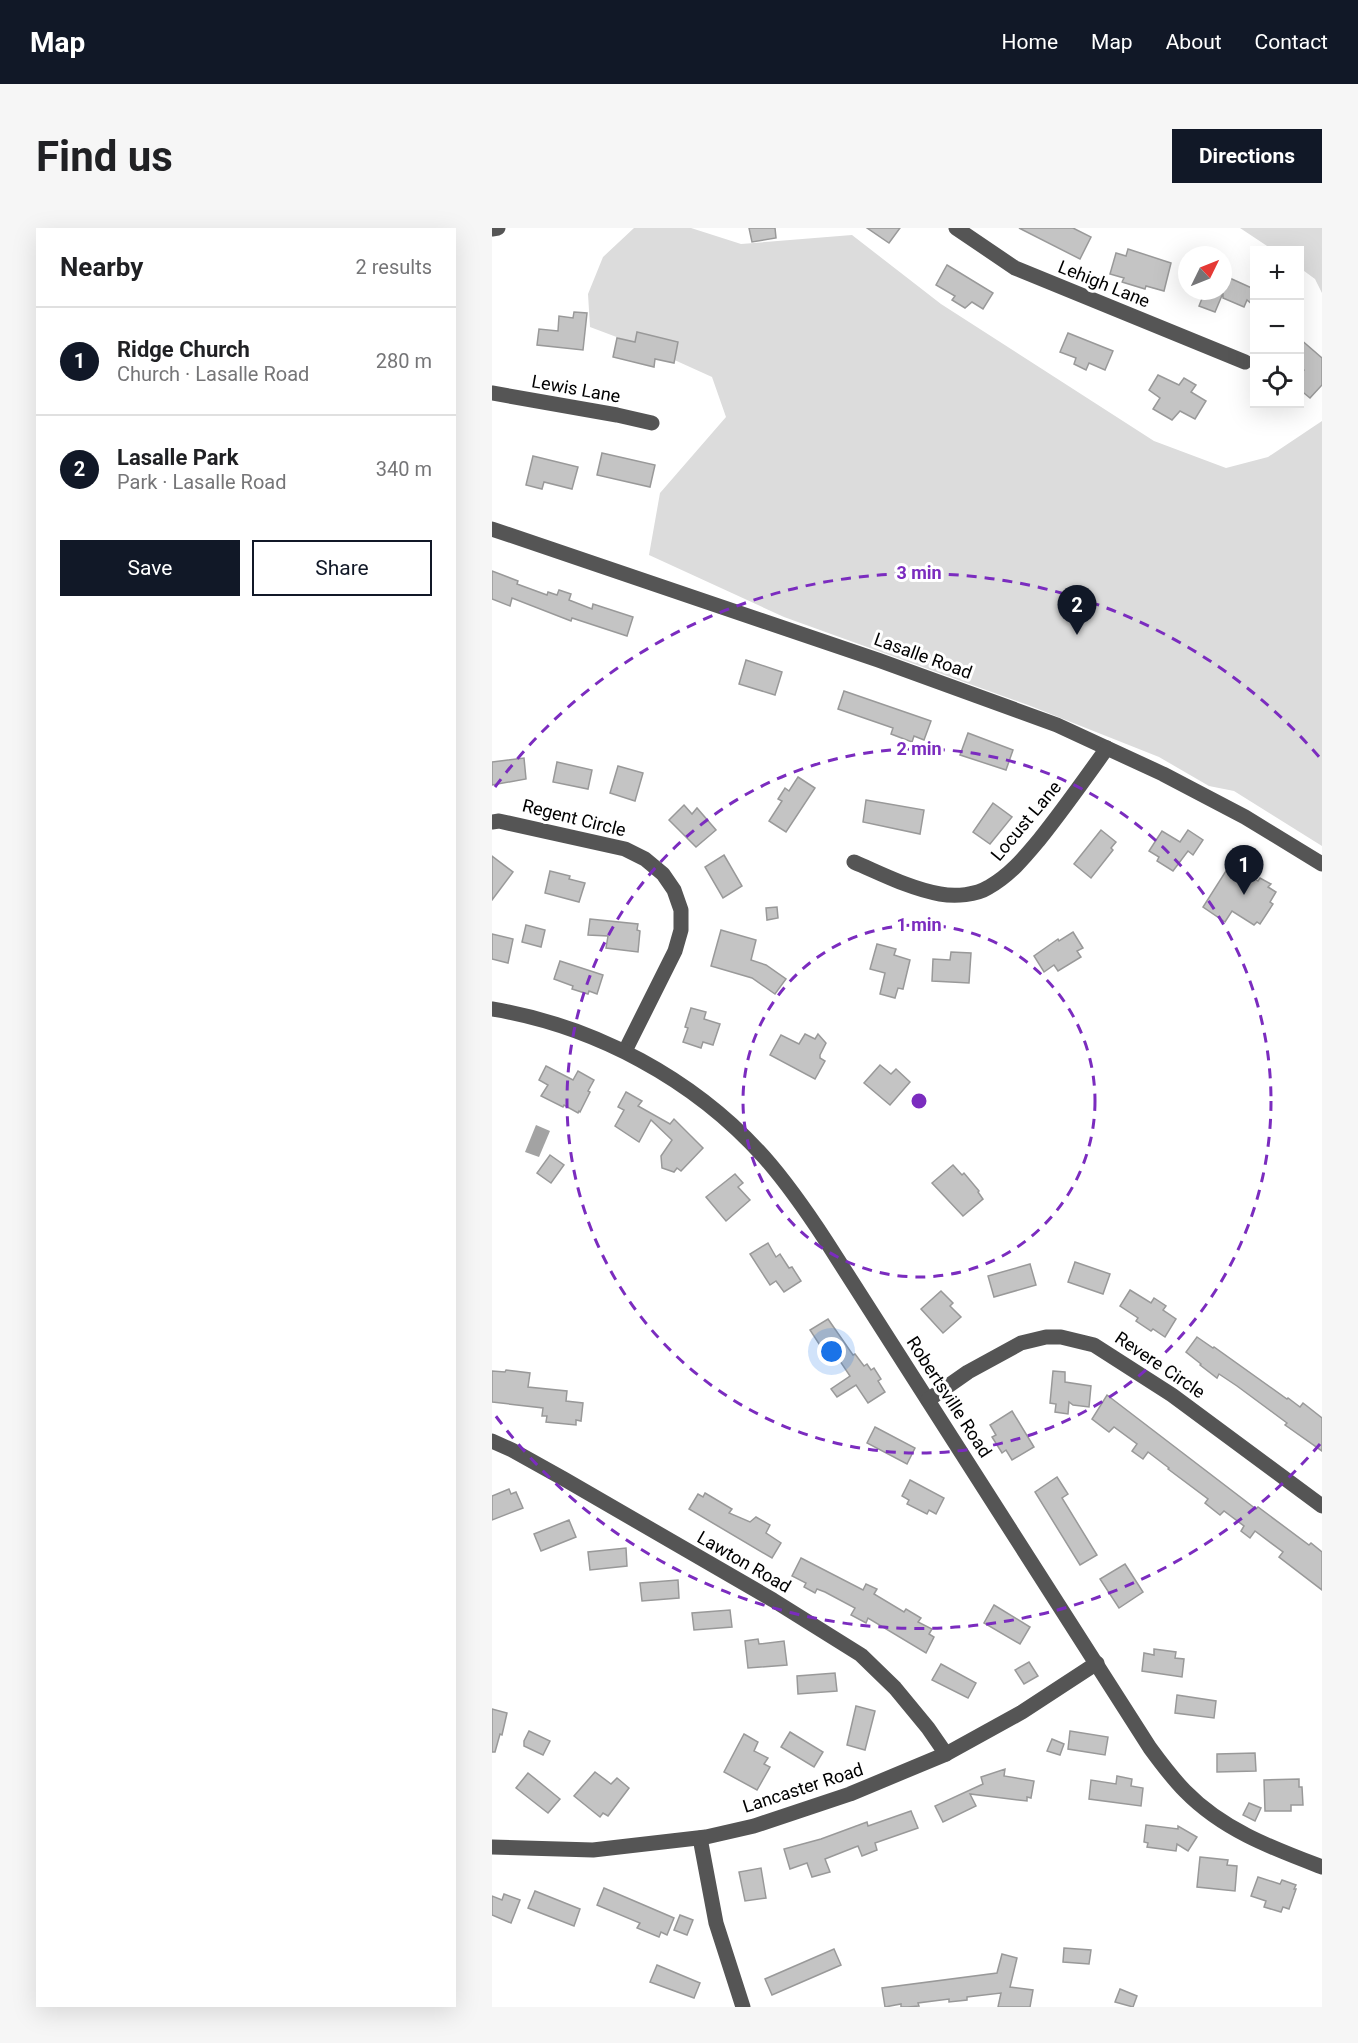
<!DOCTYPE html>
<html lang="en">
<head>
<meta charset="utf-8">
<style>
	:root { --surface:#fff; --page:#f6f6f6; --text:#202124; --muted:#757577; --line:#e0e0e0; --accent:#111827 }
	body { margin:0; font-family:Roboto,sans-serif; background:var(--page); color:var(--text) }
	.controls { position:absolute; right:18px; top:18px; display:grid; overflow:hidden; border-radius:0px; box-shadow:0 6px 24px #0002 }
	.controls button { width:54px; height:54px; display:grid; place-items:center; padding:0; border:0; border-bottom:2px solid var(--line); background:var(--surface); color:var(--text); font:30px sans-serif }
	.compass { position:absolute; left:686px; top:18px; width:54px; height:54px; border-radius:50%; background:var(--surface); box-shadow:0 6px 24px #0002; rotate:47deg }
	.you { position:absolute; left:340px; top:1124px; width:21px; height:21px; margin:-15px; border:4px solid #fff; border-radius:50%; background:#1a73e8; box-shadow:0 0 0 9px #1a73e833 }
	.badge { display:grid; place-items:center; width:39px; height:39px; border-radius:50%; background:var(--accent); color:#fff; font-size:20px; font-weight:700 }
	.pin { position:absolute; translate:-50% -50px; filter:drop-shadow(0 2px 3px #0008) }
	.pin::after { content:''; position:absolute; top:32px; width:21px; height:18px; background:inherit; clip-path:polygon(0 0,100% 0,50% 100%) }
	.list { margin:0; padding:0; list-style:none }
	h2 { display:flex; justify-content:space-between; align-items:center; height:78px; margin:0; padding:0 24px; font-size:26px }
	h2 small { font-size:20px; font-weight:400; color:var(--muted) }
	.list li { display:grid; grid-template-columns:39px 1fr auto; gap:18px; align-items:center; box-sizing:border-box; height:108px; padding:0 24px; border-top:2px solid var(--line) }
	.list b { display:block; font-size:22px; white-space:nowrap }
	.list p { margin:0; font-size:20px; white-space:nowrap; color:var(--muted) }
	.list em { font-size:20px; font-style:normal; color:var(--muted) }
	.actions { display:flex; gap:12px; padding:18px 24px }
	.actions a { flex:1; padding:14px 0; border:2px solid var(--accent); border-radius:0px; text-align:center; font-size:21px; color:var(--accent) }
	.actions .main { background:var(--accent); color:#fff }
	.icon { flex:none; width:33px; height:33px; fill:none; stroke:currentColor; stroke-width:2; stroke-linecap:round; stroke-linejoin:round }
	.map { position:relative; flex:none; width:830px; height:1779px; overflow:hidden; border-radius:0px }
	header { display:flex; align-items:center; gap:36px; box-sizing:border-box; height:84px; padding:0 30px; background:var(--accent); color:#fff }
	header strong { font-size:28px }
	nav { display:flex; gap:33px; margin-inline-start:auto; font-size:21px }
	.intro { display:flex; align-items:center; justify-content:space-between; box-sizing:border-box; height:144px; padding:0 36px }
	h1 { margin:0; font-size:42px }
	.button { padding:15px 27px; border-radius:0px; background:var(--accent); color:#fff; font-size:21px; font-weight:700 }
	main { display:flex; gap:36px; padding:0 36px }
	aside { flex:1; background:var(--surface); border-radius:0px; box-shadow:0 6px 24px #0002 }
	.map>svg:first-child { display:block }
	.green { fill:#dcdcdc }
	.water { fill:#a3a3a3 }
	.building { fill:#c4c4c4; stroke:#999; stroke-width:1.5 }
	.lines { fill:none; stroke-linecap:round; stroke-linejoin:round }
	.minor { stroke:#555; stroke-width:15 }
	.ring { fill:none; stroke:#7b2cbf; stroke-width:3; stroke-dasharray:10 8 }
	.labels { text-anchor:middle; stroke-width:6; stroke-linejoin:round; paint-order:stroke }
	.street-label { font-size:18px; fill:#000; stroke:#fff }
	.centre { fill:#7b2cbf; stroke:#fff; stroke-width:3 }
	.ring-label { font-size:18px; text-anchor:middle; font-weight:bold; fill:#7b2cbf; stroke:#fff; stroke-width:6; stroke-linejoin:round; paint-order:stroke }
</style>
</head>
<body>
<header>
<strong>Map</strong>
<nav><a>Home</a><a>Map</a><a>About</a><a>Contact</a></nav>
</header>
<div class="intro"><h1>Find us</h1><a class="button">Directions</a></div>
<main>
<aside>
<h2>Nearby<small>2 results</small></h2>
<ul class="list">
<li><span class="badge">1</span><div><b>Ridge Church</b><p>Church · Lasalle Road</p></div><em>280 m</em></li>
<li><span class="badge">2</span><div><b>Lasalle Park</b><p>Park · Lasalle Road</p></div><em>340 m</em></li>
</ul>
<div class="actions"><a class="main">Save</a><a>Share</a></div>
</aside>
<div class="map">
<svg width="830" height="1779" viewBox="0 0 830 1779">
	<rect width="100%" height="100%" fill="#fff"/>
	<g class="green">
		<path d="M142 0H199L249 16 360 7 449 76 662 213 734 240 776 229 830 193V618L742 563 717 558 667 529 536 477 292 389 157 327 168 265 234 189 220 149 167 125 98 99 96 66 111 29Z"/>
		<path d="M748 0H830V65L823 51 808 40V22H781Z"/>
	</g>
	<path class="water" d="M44 897 58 903 47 929 33 924Z"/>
	<g class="building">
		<path d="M257 0H283L284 10 260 14Z"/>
		<path d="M375 0H408L397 15Z"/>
		<path d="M527 0H581L599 9 588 31Z"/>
		<path d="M636 21 679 35 672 63 654 58 653 61 630 54 632 50 618 46 624 25 634 28Z"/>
		<path d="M455 37 501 65 491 81 480 74 473 80 460 72 463 68 444 57Z"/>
		<path d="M731 47 762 61V78L755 72 752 79 731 70V65L723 84 707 78 713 63H731Z"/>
		<path d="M82 84 95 85 91 122 45 117 47 101 66 103 67 88 81 90Z"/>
		<path d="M145 104 186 114 182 135 163 131 162 139 121 129 125 110 143 114Z"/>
		<path d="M576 105 621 123 613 142 597 135 594 142 582 136 584 130 568 124Z"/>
		<path d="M807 110 830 130V157L818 170 807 161V148L812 142 807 138Z"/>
		<path d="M666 147 687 157 692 150 704 157 699 164 714 173 703 191 688 183 680 192 661 181 668 170 657 162Z"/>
		<path d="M110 225 163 237 158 259 105 247Z"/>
		<path d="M41 228 86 239 80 261 52 254 50 261 34 257Z"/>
		<path d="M0 343 26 353 25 356 55 367 56 364 65 367 67 362 79 366 77 372 100 381 101 376 141 389 135 408 80 390 79 393 20 370 18 378 0 371Z"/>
		<path d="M254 432 290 444 283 467 247 456Z"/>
		<path d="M352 463 439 493 432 512 422 508 420 514 399 506 401 500 346 481Z"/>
		<path d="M476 505 521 522 514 542 468 527Z"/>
		<path d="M32 530 34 551 0 557V534Z"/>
		<path d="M65 534 100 542 96 561 61 554Z"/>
		<path d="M126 538 151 545 143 573 118 565Z"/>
		<path d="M306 549 323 560 294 604 277 593 290 573 286 571 293 560 297 563Z"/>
		<path d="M374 572 432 582 428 606 371 594Z"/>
		<path d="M501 575 520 589 498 616 481 604Z"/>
		<path d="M192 577 200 586 205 580 224 602 204 619 177 592Z"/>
		<path d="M609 602 624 614 619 620 621 622 599 650 582 636Z"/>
		<path d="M696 602 711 612 701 627 696 623 681 643 665 633 667 629 657 623 670 603 688 614Z"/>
		<path d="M232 627 250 658 231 670 213 639Z"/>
		<path d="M0 628 21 644 0 672Z"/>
		<path d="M739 635 766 653 768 650 779 656 776 659 784 664 778 674 781 676 768 696 765 694 762 697 740 683 733 694 711 679Z"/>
		<path d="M58 643 78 648 77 651 93 655 87 674 53 665Z"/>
		<path d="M285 679 286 690 275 692 274 680Z"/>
		<path d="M98 691 146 696 145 702 148 703 146 724 114 720 116 708 96 707Z"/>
		<path d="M34 697 53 702 49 719 30 714Z"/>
		<path d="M229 702 264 712 259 732 274 737 294 751 283 766 260 750 219 738Z"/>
		<path d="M581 704 591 720 585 723 589 729 566 743 562 737 552 744 542 728 566 711 567 713Z"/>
		<path d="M0 706 21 711 16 735 0 731Z"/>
		<path d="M385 716 404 721 402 727 418 732 411 761 406 760 403 770 388 766 393 745 378 741Z"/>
		<path d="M459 724 479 725 477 755 440 753 441 731 458 732Z"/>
		<path d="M68 733 111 747 105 766 97 763 96 766 80 761 81 758 62 751Z"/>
		<path d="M199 780 214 784 212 791 228 796 221 817 211 814 209 820 191 814 196 800 193 799Z"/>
		<path d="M313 806 323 811 326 806 334 815 328 827V830L333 833 323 851 278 827 289 807 307 816Z"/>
		<path d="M388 837 399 846 404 841 418 854 398 877 372 855Z"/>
		<path d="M54 838 81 852 86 843 102 852 96 863 98 864 88 884 87 883 86 885 72 877 71 879 49 868 56 857 47 852Z"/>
		<path d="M134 864 150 873 146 878 178 896 182 891 211 920 189 943 185 940 182 944 170 940 169 928 180 912 159 892 147 914 123 898 132 882 126 879Z"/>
		<path d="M58 927 72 937 59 955 45 945Z"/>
		<path d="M461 937 470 947 472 945 487 963 486 964 491 971 471 988 440 955Z"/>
		<path d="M243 946 251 955 246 959 258 972 234 993 214 969Z"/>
		<path d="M276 1015 284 1029 288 1026 297 1040 300 1039 309 1053 292 1064 284 1053 278 1057 258 1026Z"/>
		<path d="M583 1034 618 1046 611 1066 576 1054Z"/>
		<path d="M538 1036 544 1057 502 1069 496 1048Z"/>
		<path d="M638 1062 659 1075 662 1070 674 1078 671 1082 684 1091 673 1109 661 1101 659 1103 644 1093 646 1090 628 1078Z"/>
		<path d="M449 1063 461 1075 458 1078 469 1089 451 1105 429 1081Z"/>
		<path d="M336 1091 361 1127 363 1126 372 1138 375 1136 379 1142 382 1140 389 1151 386 1153 393 1164 376 1175 364 1157 345 1169 339 1161 358 1148 340 1121 333 1125 318 1102Z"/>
		<path d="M705 1109 721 1120 722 1119 795 1171 796 1170 808 1179 811 1175 830 1190V1223L793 1197 795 1195 745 1158 727 1146 725 1150 708 1137 709 1136 694 1124Z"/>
		<path d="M14 1142 38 1145 36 1159 75 1163 74 1173 91 1175 89 1193 84 1192V1197L54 1194 55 1188H50L51 1180 0 1174V1143L13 1144Z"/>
		<path d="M561 1143 573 1144V1154L599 1158 597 1179 581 1177 577 1174 576 1186 563 1184 564 1176 558 1175Z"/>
		<path d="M615 1167 764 1281 766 1279 817 1317 819 1315 830 1324V1362L787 1329 791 1324 763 1303 758 1310 749 1303 752 1298 732 1283 728 1287 713 1275 716 1271 676 1241 677 1240 656 1224 651 1231 640 1223 645 1216 622 1199 617 1204 600 1191Z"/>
		<path d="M520 1183 542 1219 520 1232 514 1222 510 1225 500 1209 504 1207 498 1197Z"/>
		<path d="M383 1199 423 1220 415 1236 375 1215Z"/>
		<path d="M565 1249 576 1266 570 1270 605 1327 588 1337 543 1264Z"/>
		<path d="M418 1252 452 1270 444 1286 437 1282 435 1286 415 1276 417 1272 410 1268Z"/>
		<path d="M17 1261 19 1266 24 1264 31 1280 0 1292V1268Z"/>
		<path d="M213 1265 240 1281 237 1285 258 1294 264 1289 278 1297 274 1305 289 1315 280 1330 197 1281 206 1266 211 1269Z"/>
		<path d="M77 1292 84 1309 49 1323 42 1306Z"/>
		<path d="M134 1320 135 1338 98 1342 96 1324Z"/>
		<path d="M309 1330 371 1362 374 1356 385 1361 382 1366 412 1384 414 1381 429 1390 426 1394 440 1401 437 1406 442 1409 434 1425 376 1390 374 1395 359 1387 363 1380 333 1364 325 1361 323 1365 312 1359 314 1355 300 1348Z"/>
		<path d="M633 1336 651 1364 627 1380 608 1351Z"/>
		<path d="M186 1352 187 1370 150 1373 148 1355Z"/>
		<path d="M502 1377 538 1399 528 1416 492 1395Z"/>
		<path d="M238 1382 240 1399 202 1402 200 1385Z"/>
		<path d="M266 1411 267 1416 292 1413 295 1437 256 1440 253 1413Z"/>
		<path d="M662 1421 684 1424 683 1430 692 1431 690 1449 650 1443 652 1425 662 1427Z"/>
		<path d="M537 1434 546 1448 532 1456 523 1442Z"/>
		<path d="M449 1436 484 1455 476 1470 440 1452Z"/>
		<path d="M343 1445 345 1463 306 1466 305 1448Z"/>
		<path d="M685 1467 724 1473 722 1490 683 1485Z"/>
		<path d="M364 1478 383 1483 373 1522 355 1517Z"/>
		<path d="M0 1481 15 1485 10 1507 8 1506 3 1524H0Z"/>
		<path d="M37 1503 58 1513 51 1527 32 1518V1513Z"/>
		<path d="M578 1503 616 1509 613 1527 576 1521Z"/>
		<path d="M298 1504 331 1524 322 1539 289 1519Z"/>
		<path d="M252 1506 266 1514 262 1523 276 1530 272 1536 278 1539 265 1562 232 1544Z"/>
		<path d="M560 1511 572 1516 568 1527 555 1523Z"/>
		<path d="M763 1525 764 1543 725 1544V1526Z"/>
		<path d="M513 1541 512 1548 542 1553 539 1570 535 1569V1573L478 1566 484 1578 451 1594 443 1578 491 1556 489 1549Z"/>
		<path d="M103 1544 119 1556 125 1550 137 1560 116 1588 111 1585 108 1589 82 1568Z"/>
		<path d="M36 1545 68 1571 56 1585 24 1560Z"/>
		<path d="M625 1548 640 1551 639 1558 651 1560 649 1578 597 1571 599 1552 624 1556Z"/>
		<path d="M807 1551V1559H810L811 1577H799V1583H773L772 1552Z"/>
		<path d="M757 1575 769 1580 763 1593 751 1587Z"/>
		<path d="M419 1583 426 1600 383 1615 385 1622 370 1628 366 1618 333 1631 338 1644 320 1649 315 1635 298 1641 292 1621 329 1611 375 1594 376 1598Z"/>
		<path d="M654 1597 686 1601V1598L705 1609 696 1623 685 1616 684 1623 655 1619 656 1615 652 1614Z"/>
		<path d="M708 1629 736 1632 735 1637 745 1638 743 1663 705 1659Z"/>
		<path d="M269 1640 274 1670 253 1673 247 1644Z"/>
		<path d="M766 1649 788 1656 790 1652 804 1657 802 1661H804L797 1681 791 1679 789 1684 772 1679 774 1673 759 1668Z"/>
		<path d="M112 1660 182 1690 175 1707 169 1704 167 1709 145 1700 148 1695 105 1677Z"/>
		<path d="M43 1663 88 1681 82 1698 36 1680Z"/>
		<path d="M12 1666 28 1672 19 1695 0 1687V1668L10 1672Z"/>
		<path d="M188 1687 201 1692 195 1707 182 1702Z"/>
		<path d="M572 1720 599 1722 597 1736 571 1734Z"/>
		<path d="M342 1721 349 1737 280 1767 273 1751Z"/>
		<path d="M510 1726 525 1730 518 1759 541 1762 538 1779H506L509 1765 475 1769V1772L457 1774V1771L426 1775 427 1778 416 1779H409V1776L393 1779 390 1760 505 1745Z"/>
		<path d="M165 1737 208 1755 202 1770 158 1754Z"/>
		<path d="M628 1761 645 1768 641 1779 623 1774Z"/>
	</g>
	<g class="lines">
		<g class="minor">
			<path d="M464 0 523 40 753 134"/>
			<path d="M0 1 6 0"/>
			<path d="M0 165 125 187 160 195"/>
			<path d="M0 301 386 432 565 497 671 546 753 589 830 636"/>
			<path d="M0 594 7 593 133 621 153 631 171 646 182 662 189 682V702L183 723 133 823"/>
			<path d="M362 634C390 646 419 661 448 666 464 669 484 667 497 659 518 647 532 630 547 612 571 582 593 551 615 520"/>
			<path d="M0 781C103 798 202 851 272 929 295 955 315 984 334 1013L658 1520C669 1535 680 1550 693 1563 731 1602 780 1620 830 1639"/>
			<path d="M436 1172 476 1144 529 1115 554 1109H569L602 1117 680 1167 830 1278"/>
			<path d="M0 1213 20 1222 72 1251 281 1372 369 1427 403 1460 436 1500 454 1526"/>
			<path d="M208 1610 224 1695 251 1779"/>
			<path d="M0 1619 101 1622 214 1609 262 1598 358 1566 454 1526 530 1484 605 1435"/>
		</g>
	</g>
	<g class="ring">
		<circle cx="427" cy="873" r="176"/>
		<circle cx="427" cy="873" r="352"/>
		<path d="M828 1216A528 528 0 0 1 3 1187M3 559A528 528 0 0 1 828 530"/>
	</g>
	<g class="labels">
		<g class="street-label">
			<text transform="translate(612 56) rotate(22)" y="6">Lehigh Lane</text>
			<text transform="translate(84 161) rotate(10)" y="6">Lewis Lane</text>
			<text transform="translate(431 428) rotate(20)" y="6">Lasalle Road</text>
			<text transform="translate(82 590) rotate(14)" y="6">Regent Circle</text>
			<text transform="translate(534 593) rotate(-50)" y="6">Locust Lane</text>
			<text transform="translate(668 1137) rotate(34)" y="6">Revere Circle</text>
			<text transform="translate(457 1169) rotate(57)" y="6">Robertsville Road</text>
			<text transform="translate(252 1334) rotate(30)" y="6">Lawton Road</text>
			<text transform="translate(311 1560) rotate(-18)" y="6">Lancaster Road</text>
		</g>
	</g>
	<circle cx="427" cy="873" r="9" class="centre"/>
	<g class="ring-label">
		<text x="427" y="351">3 min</text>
		<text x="427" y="527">2 min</text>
		<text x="427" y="703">1 min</text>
	</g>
</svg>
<div class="controls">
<button>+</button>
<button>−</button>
<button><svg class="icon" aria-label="locate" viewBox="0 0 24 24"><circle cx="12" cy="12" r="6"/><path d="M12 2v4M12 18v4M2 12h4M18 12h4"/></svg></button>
</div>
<svg class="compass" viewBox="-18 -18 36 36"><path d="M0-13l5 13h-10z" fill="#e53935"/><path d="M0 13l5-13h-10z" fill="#757577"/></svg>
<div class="you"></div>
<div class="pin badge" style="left:752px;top:667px">1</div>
<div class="pin badge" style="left:585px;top:407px">2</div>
</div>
</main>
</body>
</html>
